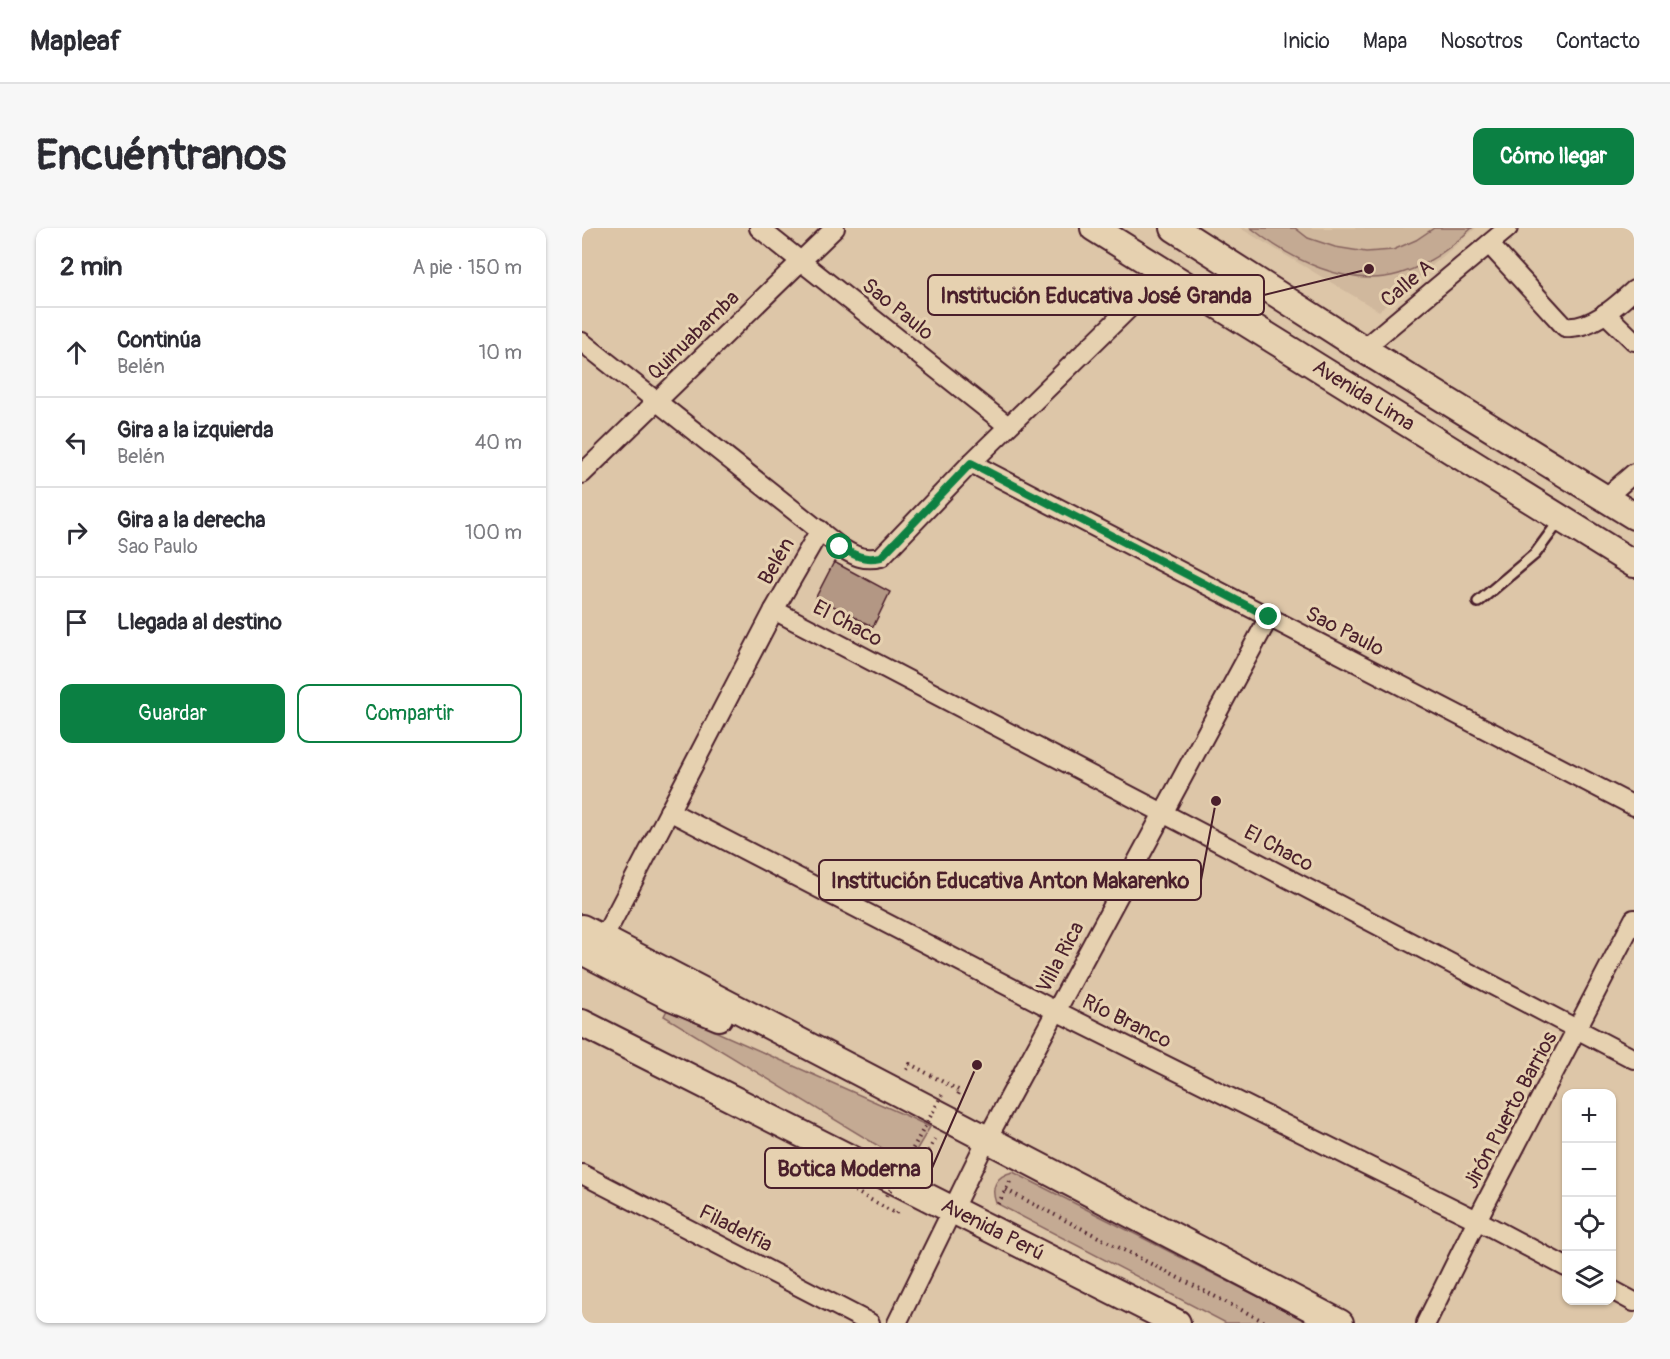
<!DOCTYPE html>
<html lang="es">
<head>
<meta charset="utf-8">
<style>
	:root { --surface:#fff; --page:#f7f7f7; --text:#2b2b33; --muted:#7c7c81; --line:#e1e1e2; --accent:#0b8043 }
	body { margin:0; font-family:Pangolin,sans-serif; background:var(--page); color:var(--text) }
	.controls { position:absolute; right:18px; bottom:18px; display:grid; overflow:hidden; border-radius:12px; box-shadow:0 2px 4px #0004 }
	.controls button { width:54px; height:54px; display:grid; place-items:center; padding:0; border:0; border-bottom:2px solid var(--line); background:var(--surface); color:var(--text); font:30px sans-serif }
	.stop { position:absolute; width:18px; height:18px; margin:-14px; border:4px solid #0b8043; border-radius:50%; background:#fff }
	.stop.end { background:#0b8043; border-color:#fff; box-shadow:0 2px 6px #0008 }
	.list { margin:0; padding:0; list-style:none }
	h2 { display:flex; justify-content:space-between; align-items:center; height:78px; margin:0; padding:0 24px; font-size:26px }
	h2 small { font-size:20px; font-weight:400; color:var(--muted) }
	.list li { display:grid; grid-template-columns:39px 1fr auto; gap:18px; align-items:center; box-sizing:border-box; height:90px; padding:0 24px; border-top:2px solid var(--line) }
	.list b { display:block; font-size:22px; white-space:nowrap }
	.list p { margin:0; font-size:20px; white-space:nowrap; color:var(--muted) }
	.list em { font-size:20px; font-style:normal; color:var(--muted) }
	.actions { display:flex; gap:12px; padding:18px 24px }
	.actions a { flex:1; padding:14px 0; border:2px solid var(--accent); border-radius:12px; text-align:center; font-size:21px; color:var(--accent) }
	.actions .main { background:var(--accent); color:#fff }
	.icon { flex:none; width:33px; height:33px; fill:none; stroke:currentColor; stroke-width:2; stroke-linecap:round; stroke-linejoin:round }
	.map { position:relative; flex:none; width:1052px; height:1095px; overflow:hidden; border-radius:12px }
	header { display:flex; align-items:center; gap:36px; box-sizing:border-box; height:84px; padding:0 30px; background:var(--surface); border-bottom:2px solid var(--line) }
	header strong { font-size:28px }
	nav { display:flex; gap:33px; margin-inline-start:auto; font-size:21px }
	.intro { display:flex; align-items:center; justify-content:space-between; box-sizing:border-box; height:144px; padding:0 36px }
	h1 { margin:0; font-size:42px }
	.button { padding:15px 27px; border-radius:12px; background:var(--accent); color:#fff; font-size:21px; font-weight:700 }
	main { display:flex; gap:36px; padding:0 36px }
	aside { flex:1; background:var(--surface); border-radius:12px; box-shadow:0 2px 4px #0004 }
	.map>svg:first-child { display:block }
	.built { fill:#d0b89d }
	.green { fill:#c4aa93; stroke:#87645f; stroke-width:1.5 }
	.building { fill:#b39784; stroke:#4a1f2b; stroke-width:1.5 }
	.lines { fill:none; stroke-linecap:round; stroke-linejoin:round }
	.service-casing { stroke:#4a1f2b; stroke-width:14 }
	.minor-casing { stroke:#4a1f2b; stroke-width:22 }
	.secondary-casing { stroke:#4a1f2b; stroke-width:30 }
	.path { stroke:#4a1f2b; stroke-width:4; stroke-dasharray:1.5 4.5; stroke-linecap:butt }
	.service { stroke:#e6d1b0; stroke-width:9 }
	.minor { stroke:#e6d1b0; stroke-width:18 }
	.secondary { stroke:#e6d1b0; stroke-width:26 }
	.path-bridge { stroke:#4a1f2b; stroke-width:4; stroke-dasharray:1.5 4.5; stroke-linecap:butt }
	.route { stroke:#0b8043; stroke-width:8 }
	.labels { text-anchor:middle; stroke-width:6; stroke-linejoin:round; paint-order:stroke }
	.street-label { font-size:21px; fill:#4a1f2b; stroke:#e6d1b0 }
	.leader { fill:none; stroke:#4a1f2b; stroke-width:2 }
	.callout-dot { fill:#4a1f2b; stroke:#e6d1b0; stroke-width:2 }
	.callout { fill:#e6d1b0; stroke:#4a1f2b; stroke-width:2 }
	.callout-label { font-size:22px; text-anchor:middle; font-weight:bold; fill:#4a1f2b }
</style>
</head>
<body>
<header>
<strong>Mapleaf</strong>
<nav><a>Inicio</a><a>Mapa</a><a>Nosotros</a><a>Contacto</a></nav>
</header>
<div class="intro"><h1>Encuéntranos</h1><a class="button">Cómo llegar</a></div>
<main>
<aside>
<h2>2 min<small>A pie · 150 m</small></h2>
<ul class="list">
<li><svg class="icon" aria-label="ahead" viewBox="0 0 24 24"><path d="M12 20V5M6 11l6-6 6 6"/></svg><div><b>Continúa</b><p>Belén</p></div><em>10 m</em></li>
<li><svg class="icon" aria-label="left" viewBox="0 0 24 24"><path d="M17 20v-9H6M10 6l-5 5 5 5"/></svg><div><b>Gira a la izquierda</b><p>Belén</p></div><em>40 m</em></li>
<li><svg class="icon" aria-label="right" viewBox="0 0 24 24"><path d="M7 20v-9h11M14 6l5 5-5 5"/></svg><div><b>Gira a la derecha</b><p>Sao Paulo</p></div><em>100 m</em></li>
<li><svg class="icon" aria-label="arrive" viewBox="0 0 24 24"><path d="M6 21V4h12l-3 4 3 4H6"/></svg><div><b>Llegada al destino</b></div></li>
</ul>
<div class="actions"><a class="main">Guardar</a><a>Compartir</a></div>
</aside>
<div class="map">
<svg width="1052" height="1095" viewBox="0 0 1052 1095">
	<rect width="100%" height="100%" fill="#ddc6a8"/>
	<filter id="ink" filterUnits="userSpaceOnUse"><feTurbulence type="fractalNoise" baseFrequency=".0167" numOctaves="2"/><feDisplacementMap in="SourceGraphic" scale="12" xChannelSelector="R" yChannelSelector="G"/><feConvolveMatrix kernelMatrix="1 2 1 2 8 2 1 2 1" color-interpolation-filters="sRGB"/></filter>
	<g filter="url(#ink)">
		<path class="built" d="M658 0H894L797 83Z"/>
		<g class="green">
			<path d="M669 0H713L726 10 753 19 784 24 811 22 834 12 852 0H890C869 20 845 38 817 46 766 61 708 31 669 0Z"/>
			<path d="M85 782 325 888 348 899 326 936 82 788Z"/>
			<path d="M431 944 728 1095H644L414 975C408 959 414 948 431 944Z"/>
		</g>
		<path class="building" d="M252 334 308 364 291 399 234 369Z"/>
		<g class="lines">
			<defs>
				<path id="service" d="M896 374 953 326 978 292"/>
				<g id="minor">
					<path d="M177 0 426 198"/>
					<path d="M907 16 983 99C1009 102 1034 78 1052 62"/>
					<path d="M1023 85 1052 113"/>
					<path d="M0 114 258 319C272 328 282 333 299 329L389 235 584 44"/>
					<path d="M781 121 926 0"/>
					<path d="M389 235 1052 578"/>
					<path d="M0 246 253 0"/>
					<path d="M1023 270 1052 245"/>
					<path d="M192 382 1052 831"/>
					<path d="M87 583 474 783 895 992 984 1039"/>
					<path d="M21 711 192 382 238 302"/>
					<path d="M0 946 288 1095"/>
					<path d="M1030 1062 1052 1074"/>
					<path d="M315 1095 405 911 687 389"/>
					<path d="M844 1095 895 992 1052 691"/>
				</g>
				<g id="secondary">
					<path d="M512 0 1052 336"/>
					<path d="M592 0 781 121 1052 288"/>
					<path d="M0 700 758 1095"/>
					<path d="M0 723 89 769 137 789"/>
					<path d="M0 795 595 1095"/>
				</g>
			</defs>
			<use href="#service" class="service-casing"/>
			<use href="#minor" class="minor-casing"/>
			<use href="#secondary" class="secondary-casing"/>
			<g class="path">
				<path d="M325 842 328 836 378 863 375 869"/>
				<path d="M338 939 353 911"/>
				<path d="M266 956 265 959 315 986 317 982"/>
				<path d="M424 962 685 1095"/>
				<path d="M416 976 430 950"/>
			</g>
			<use href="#service" class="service"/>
			<use href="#minor" class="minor"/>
			<use href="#secondary" class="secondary"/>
			<path class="path-bridge" d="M305 968 360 867"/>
		</g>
	</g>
	<g class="lines" filter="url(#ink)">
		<path class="route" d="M258 319C272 327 282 333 299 329L389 235 687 389"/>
	</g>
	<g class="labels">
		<g class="street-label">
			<text transform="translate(825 55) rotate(-40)" y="7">Calle A</text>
			<text transform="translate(316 81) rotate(39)" y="7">Sao Paulo</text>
			<text transform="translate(111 107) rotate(-44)" y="7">Quinuabamba</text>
			<text transform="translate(782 167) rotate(32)" y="7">Avenida Lima</text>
			<text transform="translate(194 333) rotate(-60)" y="7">Belén</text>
			<text transform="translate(266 395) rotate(28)" y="7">El Chaco</text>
			<text transform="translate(763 403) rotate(27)" y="7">Sao Paulo</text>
			<text transform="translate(697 620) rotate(28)" y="7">El Chaco</text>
			<text transform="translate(478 729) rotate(-62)" y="7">Villa Rica</text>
			<text transform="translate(545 793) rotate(26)" y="7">Río Branco</text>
			<text transform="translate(928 882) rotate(-62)" y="7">Jirón Puerto Barrios</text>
			<text transform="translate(154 1000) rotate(27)" y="7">Filadelfia</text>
			<text transform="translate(411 1001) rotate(27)" y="7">Avenida Perú</text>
		</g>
	</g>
	<path class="leader" d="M787 41L682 67M634 573L619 652M395 837L350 940"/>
	<g class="callout-dot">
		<circle cx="787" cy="41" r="6"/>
		<circle cx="634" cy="573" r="6"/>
		<circle cx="395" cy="837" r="6"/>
	</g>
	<g class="callout">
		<rect x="346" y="47" width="336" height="40" rx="6"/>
		<rect x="237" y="632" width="382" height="40" rx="6"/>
		<rect x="183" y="920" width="167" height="40" rx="6"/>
	</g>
	<g class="callout-label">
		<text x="514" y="75">Institución Educativa José Granda</text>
		<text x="428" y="660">Institución Educativa Anton Makarenko</text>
		<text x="267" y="948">Botica Moderna</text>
	</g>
</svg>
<div class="controls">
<button>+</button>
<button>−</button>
<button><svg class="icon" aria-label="locate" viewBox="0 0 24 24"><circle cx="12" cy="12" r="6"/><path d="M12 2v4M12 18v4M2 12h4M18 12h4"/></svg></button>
<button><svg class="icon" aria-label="layers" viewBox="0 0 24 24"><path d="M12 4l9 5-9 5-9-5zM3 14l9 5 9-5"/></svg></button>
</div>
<div class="stop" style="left:258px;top:319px"></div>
<div class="stop end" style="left:687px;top:389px"></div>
</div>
</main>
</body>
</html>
